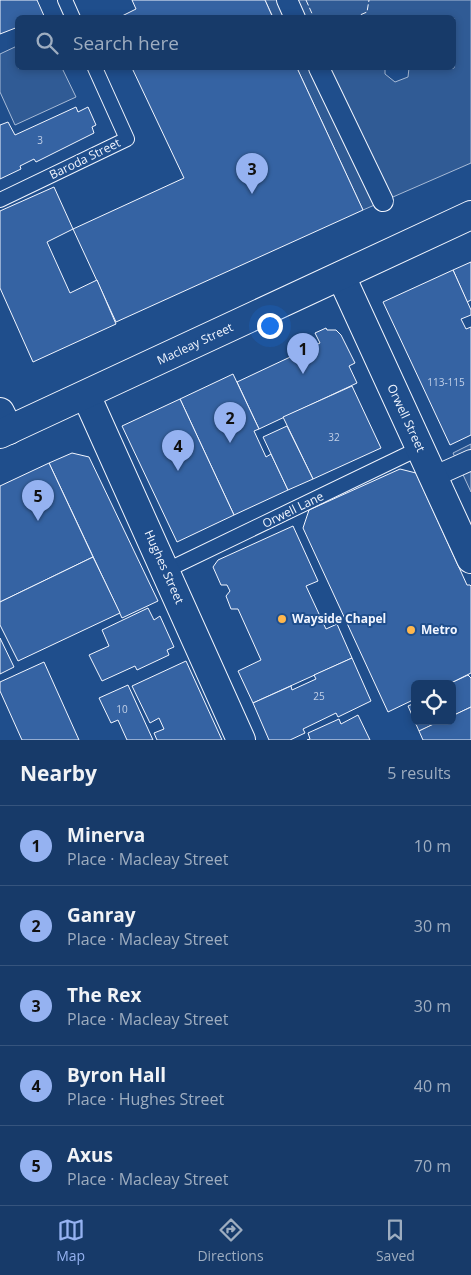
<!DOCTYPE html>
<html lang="en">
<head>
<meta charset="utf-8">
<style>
	:root { --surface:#173a69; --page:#20416f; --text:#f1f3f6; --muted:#9eadc0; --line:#36547d; --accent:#95b2f1 }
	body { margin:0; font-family:"Open Sans",sans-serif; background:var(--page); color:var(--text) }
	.controls { position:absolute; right:15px; bottom:15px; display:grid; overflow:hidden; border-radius:8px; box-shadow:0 2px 8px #0003 }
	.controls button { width:45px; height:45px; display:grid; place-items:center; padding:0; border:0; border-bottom:1px solid var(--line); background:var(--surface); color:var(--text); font:25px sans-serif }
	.you { position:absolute; left:269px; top:325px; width:18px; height:18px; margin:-12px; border:4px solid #fff; border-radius:50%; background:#1a73e8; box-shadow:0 0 0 8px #1a73e833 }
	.badge { display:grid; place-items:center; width:32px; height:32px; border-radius:50%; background:var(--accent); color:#111; font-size:16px; font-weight:700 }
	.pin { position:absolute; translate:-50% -41px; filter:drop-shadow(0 1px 2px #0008) }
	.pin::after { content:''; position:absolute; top:26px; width:18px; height:15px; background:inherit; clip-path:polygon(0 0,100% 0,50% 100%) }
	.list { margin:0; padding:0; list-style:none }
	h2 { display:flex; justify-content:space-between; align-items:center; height:65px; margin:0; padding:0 20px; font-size:21px }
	h2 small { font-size:16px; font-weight:400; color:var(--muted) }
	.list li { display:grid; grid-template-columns:32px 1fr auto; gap:15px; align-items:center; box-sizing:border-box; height:80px; padding:0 20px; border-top:1px solid var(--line) }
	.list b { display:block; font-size:19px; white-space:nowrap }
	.list p { margin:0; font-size:16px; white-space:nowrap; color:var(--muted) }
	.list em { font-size:16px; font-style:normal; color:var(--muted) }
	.icon { flex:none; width:28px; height:28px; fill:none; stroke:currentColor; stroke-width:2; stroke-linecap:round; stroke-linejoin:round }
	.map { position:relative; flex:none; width:471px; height:740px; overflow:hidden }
	.search { position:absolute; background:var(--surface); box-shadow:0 2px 8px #0003; left:15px; right:15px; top:15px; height:55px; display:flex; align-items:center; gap:12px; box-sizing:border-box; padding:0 18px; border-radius:8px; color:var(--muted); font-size:19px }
	.sheet { height:465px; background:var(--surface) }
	nav { display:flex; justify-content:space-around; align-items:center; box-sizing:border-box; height:70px; border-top:1px solid var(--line); background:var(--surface); font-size:14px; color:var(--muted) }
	nav a { display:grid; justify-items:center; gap:2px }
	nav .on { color:var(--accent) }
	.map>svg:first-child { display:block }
	.built { fill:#305b95; stroke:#a8bbd7 }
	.building { fill:#3563a3; stroke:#f2f6ff }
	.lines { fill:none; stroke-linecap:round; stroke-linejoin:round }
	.service-casing { stroke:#f2f6ff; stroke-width:16 }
	.pedestrian-casing { stroke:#f2f6ff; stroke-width:22 }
	.minor-casing { stroke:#f2f6ff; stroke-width:30 }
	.tertiary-casing { stroke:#f2f6ff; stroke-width:30 }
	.service { stroke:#1f4e8c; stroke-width:14 }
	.pedestrian { stroke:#1f4e8c; stroke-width:20 }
	.minor { stroke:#1f4e8c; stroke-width:28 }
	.tertiary { stroke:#1f4e8c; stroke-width:28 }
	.fence { stroke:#f2f6ff; stroke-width:1; stroke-dasharray:6 2.5; stroke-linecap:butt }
	.poi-dot { fill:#ffb74d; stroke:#1f4e8c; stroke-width:2 }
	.labels { text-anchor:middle; stroke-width:4; stroke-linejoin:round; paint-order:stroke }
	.number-label { font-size:10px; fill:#c3d1e8 }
	.street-label { font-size:12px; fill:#f2f6ff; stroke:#1f4e8c }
	.poi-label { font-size:12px; font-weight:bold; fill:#f2f6ff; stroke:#1f4e8c; text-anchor:start }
</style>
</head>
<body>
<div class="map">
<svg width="471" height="740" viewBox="0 0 471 740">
	<rect width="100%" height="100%" fill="#1f4e8c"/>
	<g class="built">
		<path d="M265 0H471V163L363 210 297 68H385V74L395 82 408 77 409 68H454V18L273 17Z"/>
		<path d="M17 46 18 68H62L76 97 15 125 0 92V54Z"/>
		<path d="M471 444V492L453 453Z"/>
	</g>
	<g class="building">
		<path d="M0 0H37L45 18H18V27L0 34Z"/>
		<path d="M132 0H265L273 18H118L136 9Z"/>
		<path d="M132 68H297L363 210 116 322 73 229 184 178Z"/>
		<path d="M76 107 78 112 88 107 96 125 92 127 94 133 36 162 34 159 20 166 21 169 0 179V125L8 122 15 135Z"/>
		<path d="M54 187 73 229 47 242 70 293 97 280 116 324 33 362 0 288V211Z"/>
		<path d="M471 262V300L467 302 453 270Z"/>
		<path d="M453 270 471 310V315L461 319 466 329 471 327V435L450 445 383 302Z"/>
		<path d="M326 328 327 330H336L341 335 355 363 349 366 357 383 259 429 237 382 320 343 315 333Z"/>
		<path d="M233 374 259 429 254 431 266 457 271 454 288 490 234 515 180 399Z"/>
		<path d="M352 386 381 448 313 479 283 417Z"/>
		<path d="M180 399 234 515 177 542 122 426Z"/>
		<path d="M287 426 313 479 288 490 263 437Z"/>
		<path d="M72 453 89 457 158 601 122 618 49 463Z"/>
		<path d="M49 463 93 557 0 602V486Z"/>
		<path d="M400 469 416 473 467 585H470L471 586V673L449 684H415V699L388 712 303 528 309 510Z"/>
		<path d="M293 526 318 581 306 586 326 629 337 624 352 658 253 703 238 671 261 660 238 609H231L226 596 230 591 227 585H221L213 567 218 560Z"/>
		<path d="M93 557 120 613 18 661 0 625V602Z"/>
		<path d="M148 608 154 620 160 616 174 647 167 650 169 655 137 670 135 666 102 681 89 655 109 646 102 630Z"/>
		<path d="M0 638 14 667 0 674Z"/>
		<path d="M352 658 371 701 338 717 336 713 303 729 305 733 290 740H269L253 703 291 686 292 690 316 679 314 675Z"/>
		<path d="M186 661 222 740H157L154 733 164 729 159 718 150 723 132 686Z"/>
		<path d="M44 662 79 740H22L0 691V682Z"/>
		<path d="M468 675 471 678V707L452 716V684H449Z"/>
		<path d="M128 685 153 740H127L118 720 111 723 99 698Z"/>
		<path d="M415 703V721H440L419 731 408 706Z"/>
		<path d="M471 707V740H423L419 731 440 721H452V716Z"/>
		<path d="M358 715 370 740H307L310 739 308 733 339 719 341 724Z"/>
	</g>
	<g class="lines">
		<defs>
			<g id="service">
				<path d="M65 0 73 18"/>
				<path d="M0 200 127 139 95 68"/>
				<path d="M165 571 420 448"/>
			</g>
			<g id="pedestrian">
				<path d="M287 0 295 18"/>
				<path d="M319 68 383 201"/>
				<path d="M433 477 471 460"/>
			</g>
			<g id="minor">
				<path d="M341 276 471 559"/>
				<path d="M86 395 241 740"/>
				<path d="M0 412 9 430"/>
			</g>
			<path id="tertiary" d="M0 434 471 215"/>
		</defs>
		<use href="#service" class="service-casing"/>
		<use href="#pedestrian" class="pedestrian-casing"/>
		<use href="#minor" class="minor-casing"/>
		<use href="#tertiary" class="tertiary-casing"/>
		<use href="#service" class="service"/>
		<use href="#pedestrian" class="pedestrian"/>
		<use href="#minor" class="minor"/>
		<use href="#tertiary" class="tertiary"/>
		<g class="fence">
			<path d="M306 0 314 18"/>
			<path d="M353 18 367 12 369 0"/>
		</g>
	</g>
	<g class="poi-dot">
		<circle cx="282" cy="619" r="5"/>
		<circle cx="411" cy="630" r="5"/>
	</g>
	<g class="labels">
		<g class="number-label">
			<text x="40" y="144">3</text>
			<text x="446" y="386">113-115</text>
			<text x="334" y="441">32</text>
			<text x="319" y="700">25</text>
			<text x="122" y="713">10</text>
		</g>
		<g class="street-label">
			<text transform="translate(85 159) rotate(-26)" y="4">Baroda Street</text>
			<text transform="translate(195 344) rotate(-25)" y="4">Macleay Street</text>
			<text transform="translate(406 418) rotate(65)" y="4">Orwell Street</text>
			<text transform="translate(293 510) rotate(-26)" y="4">Orwell Lane</text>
			<text transform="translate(164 567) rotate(66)" y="4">Hughes Street</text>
		</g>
		<g class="poi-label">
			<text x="292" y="623">Wayside Chapel</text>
			<text x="421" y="634">Metro</text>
		</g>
	</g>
</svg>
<div class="controls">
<button><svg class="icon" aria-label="locate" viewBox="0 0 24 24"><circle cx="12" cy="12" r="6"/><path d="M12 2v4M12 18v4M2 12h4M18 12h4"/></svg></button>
</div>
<div class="you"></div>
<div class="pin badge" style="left:303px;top:374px">1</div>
<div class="pin badge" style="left:230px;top:443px">2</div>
<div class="pin badge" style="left:252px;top:194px">3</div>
<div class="pin badge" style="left:178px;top:471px">4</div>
<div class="pin badge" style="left:38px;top:521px">5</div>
<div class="search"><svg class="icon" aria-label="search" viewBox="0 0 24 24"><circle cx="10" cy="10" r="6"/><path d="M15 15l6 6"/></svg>Search here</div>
</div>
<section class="sheet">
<h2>Nearby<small>5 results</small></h2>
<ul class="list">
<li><span class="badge">1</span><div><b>Minerva</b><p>Place · Macleay Street</p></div><em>10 m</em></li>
<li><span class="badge">2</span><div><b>Ganray</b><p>Place · Macleay Street</p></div><em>30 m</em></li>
<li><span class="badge">3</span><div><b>The Rex</b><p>Place · Macleay Street</p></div><em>30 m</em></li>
<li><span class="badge">4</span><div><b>Byron Hall</b><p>Place · Hughes Street</p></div><em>40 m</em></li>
<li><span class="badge">5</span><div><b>Axus</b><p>Place · Macleay Street</p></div><em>70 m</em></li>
</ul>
</section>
<nav>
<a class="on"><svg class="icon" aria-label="map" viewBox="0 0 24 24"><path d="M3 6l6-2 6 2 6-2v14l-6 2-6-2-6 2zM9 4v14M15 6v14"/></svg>Map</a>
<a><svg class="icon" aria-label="directions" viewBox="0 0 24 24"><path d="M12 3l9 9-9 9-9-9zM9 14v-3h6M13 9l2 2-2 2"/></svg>Directions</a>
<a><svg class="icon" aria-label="saved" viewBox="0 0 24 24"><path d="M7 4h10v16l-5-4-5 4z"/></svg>Saved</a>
</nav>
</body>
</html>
